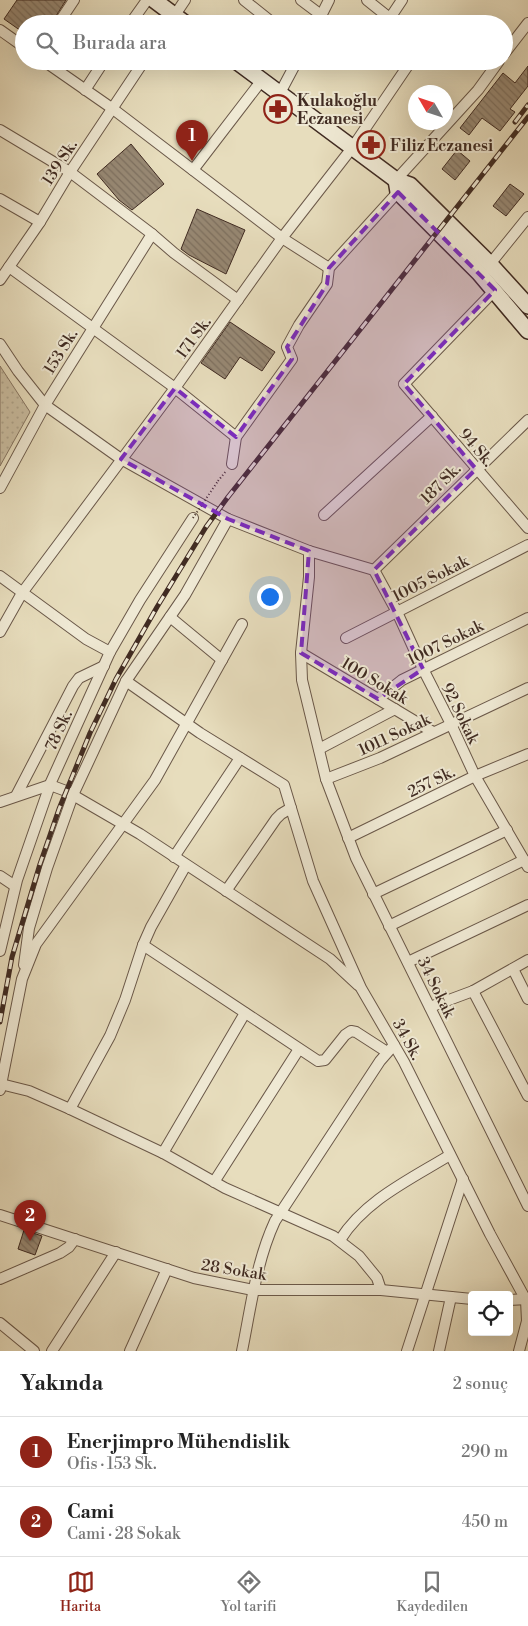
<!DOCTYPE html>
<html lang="tr">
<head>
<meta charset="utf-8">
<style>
	:root { --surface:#fff; --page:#f2f2f2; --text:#222; --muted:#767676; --line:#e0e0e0; --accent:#8f2418 }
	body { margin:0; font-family:"Libre Bodoni",serif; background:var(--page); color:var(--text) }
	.controls { position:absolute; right:15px; bottom:15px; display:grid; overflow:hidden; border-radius:5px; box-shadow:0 5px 20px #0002 }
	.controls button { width:45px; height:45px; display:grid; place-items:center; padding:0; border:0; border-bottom:1px solid var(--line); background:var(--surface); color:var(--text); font:25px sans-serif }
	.compass { position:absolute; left:408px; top:85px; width:45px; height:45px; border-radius:50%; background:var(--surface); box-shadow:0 5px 20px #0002; rotate:309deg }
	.you { position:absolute; left:269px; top:596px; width:18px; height:18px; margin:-12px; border:4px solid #fff; border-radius:50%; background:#1a73e8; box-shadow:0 0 0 8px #1a73e833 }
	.badge { display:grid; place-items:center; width:32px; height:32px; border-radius:50%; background:var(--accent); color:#fff; font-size:16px; font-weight:700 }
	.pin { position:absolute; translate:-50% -41px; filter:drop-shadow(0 1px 2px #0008) }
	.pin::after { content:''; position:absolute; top:26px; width:18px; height:15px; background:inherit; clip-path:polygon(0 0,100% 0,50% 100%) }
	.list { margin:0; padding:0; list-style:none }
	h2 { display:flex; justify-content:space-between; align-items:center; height:65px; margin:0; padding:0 20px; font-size:21px }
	h2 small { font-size:16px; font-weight:400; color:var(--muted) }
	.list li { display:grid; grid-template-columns:32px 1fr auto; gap:15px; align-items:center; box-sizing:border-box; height:70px; padding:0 20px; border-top:1px solid var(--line) }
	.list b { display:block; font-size:19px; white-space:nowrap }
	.list p { margin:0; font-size:16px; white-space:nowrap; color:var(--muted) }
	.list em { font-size:16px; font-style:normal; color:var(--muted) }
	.icon { flex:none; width:28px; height:28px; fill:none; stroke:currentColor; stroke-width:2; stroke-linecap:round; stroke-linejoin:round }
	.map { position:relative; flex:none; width:528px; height:1351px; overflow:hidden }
	.search { position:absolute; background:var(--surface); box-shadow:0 5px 20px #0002; left:15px; right:15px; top:15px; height:55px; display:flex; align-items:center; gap:12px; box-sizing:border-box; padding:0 18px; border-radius:28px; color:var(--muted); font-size:19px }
	.sheet { height:205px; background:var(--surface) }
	nav { display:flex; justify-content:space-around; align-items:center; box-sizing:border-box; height:70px; border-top:1px solid var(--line); background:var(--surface); font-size:14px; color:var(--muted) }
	nav a { display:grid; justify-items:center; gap:2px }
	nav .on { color:var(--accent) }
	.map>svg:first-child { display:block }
	.park { fill:url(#park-dots); stroke:#867562 }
	.building { fill:url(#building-back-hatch); stroke:#402b22 }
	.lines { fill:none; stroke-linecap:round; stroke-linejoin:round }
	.street-casing { stroke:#6a5849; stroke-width:12 }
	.secondary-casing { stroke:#402b22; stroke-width:18 }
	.path { stroke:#402b22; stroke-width:2; stroke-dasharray:1 2.5; stroke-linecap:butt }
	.street { stroke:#efe9d4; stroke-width:10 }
	.secondary { stroke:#efe9d4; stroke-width:15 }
	.rail-casing { stroke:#402b22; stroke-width:5 }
	.rail { stroke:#efe9d4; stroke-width:3; stroke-dasharray:9; stroke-linecap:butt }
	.path-bridge { stroke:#402b22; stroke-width:2; stroke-dasharray:1 2.5; stroke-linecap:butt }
	.marked { fill:#7b2cbf; fill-opacity:0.2; stroke:#7b2cbf; stroke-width:4; stroke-dasharray:10 6; stroke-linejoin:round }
	.labels { text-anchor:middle; stroke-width:4; stroke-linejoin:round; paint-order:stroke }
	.poi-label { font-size:16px; font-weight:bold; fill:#402b22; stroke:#efe9d4; text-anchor:start }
	.street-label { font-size:16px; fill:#402b22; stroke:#efe9d4 }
</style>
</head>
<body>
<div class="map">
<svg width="528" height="1351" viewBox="0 0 528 1351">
	<defs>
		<pattern id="park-dots" width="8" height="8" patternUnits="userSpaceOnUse" patternTransform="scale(1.25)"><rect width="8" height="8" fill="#cbbfa3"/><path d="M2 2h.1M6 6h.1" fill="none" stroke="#afa48c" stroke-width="1.8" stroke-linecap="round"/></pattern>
		<pattern id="building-back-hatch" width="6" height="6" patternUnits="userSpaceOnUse" patternTransform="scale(1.25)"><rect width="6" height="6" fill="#978873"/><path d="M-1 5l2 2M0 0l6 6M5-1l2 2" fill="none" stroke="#7d6f5e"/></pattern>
	</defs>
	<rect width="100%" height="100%" fill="#e7ddbd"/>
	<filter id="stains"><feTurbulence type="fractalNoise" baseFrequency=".004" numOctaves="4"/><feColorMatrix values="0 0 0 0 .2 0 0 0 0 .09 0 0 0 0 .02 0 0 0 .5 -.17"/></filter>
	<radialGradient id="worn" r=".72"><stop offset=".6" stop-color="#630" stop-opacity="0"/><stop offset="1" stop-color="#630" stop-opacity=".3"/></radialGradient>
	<path class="park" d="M0 366 30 412 0 466Z"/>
	<g class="building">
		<path d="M17 0H66L51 24H24V33L4 19Z"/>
		<path d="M528 66V86L510 109 515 112 500 131 482 118 469 135 460 128 503 73 515 83Z"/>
		<path d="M131 144 164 184 132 210 119 200 97 174Z"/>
		<path d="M457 150 470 161 455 180 442 169Z"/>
		<path d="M510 184 524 194 506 216 493 206Z"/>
		<path d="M197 209 245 230 226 274 189 255 181 249Z"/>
		<path d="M230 322 275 352 262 371 240 357 225 379 201 363Z"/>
		<path d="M24 1230 42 1236 35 1255 18 1249Z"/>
	</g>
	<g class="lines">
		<defs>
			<g id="street">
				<path d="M244 0 274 24"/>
				<path d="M301 0 321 15"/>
				<path d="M367 0 397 24"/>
				<path d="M390 18 402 0"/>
				<path d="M58 24 74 0"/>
				<path d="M130 24 147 0"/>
				<path d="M169 24 185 0"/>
				<path d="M317 24 329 0"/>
				<path d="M0 30 24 47"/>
				<path d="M504 54 528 23"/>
				<path d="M44 61 113 109 282 238 329 268"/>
				<path d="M85 90 104 61"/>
				<path d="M280 93 297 61"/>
				<path d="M0 130 70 172 152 234 174 253 238 300"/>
				<path d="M193 170 262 80"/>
				<path d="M396 180 478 90 499 61"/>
				<path d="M0 199 40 222"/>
				<path d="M490 264 528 217"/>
				<path d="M9 267 175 388 236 437"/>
				<path d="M0 280 40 222 70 172 144 61"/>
				<path d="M495 290 404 384 528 528"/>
				<path d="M0 344 18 371 45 405 121 459 228 519 309 551 374 570"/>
				<path d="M232 464 236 437 292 359 287 347 299 325 327 284 329 268 398 192"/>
				<path d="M0 488 45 405 152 234"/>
				<path d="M324 515 432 416"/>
				<path d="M309 551V577L301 653 302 680 326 779 356 858 528 1206"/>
				<path d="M374 570 397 612 423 669 451 724 475 776 528 867"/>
				<path d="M374 570 528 420"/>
				<path d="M0 576 86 639 110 652"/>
				<path d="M170 617 222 660"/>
				<path d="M0 632 22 593 175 388 282 238 352 148 411 61"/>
				<path d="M346 638 528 545"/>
				<path d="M301 653 433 732"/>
				<path d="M126 681 200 733 284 785 313 881 361 988 404 1062 490 1234 526 1300 527 1321 519 1351"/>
				<path d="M378 699 402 680 528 618"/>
				<path d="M319 749 395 709"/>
				<path d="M326 779 380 758 528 688"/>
				<path d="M16 796 73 686 79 678 104 666"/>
				<path d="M0 802 50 785 66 791 140 834 330 959 358 985"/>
				<path d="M348 838 475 776 528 754"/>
				<path d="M174 857 240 758"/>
				<path d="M0 876 15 886"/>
				<path d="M226 891 276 819 281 814 291 808"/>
				<path d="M373 894 507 830"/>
				<path d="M389 926 524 860"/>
				<path d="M143 945 318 1061 325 1060 345 1035 351 1031 356 1032 387 1052"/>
				<path d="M0 951 17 880 51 782 110 652 140 600 193 518"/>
				<path d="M408 962 528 905"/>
				<path d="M24 965 29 928 47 868 73 795 126 681 185 595 228 519"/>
				<path d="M513 969 528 999"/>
				<path d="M473 991 528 1096"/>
				<path d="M430 1007 473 991 528 960"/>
				<path d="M1 1084 29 1091 70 1109 163 1153 225 1188 333 1236 359 1256 377 1278 381 1290"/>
				<path d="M0 1090 22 979 36 944 155 780 242 624"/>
				<path d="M70 1109 110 1036 125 1000 143 945 151 927 186 865"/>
				<path d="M163 1153 245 1013"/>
				<path d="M214 1182 299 1049"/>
				<path d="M0 1215 194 1278 253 1290H381L472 1299"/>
				<path d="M340 1240C365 1200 411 1179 450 1155"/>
				<path d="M0 1279 60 1253 69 1247 75 1239"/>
				<path d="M509 1300 528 1299"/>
				<path d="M0 1323 34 1351"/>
				<path d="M52 1351 116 1252"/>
				<path d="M130 1351 167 1269"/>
				<path d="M242 1351C251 1307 256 1262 275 1221L380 1061 394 1045"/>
				<path d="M407 1351 463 1179"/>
				<path d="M439 1351 451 1297"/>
			</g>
			<g id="secondary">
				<path d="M154 0 186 24"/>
				<path d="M236 61 396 180 410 185 490 264 528 306"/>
				<path d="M396 180 398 192 479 273 528 331"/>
			</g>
		</defs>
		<use href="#street" class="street-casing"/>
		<use href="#secondary" class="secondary-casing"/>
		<path class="path" d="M218 481 226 471"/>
		<use href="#street" class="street"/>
		<use href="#secondary" class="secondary"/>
		<defs>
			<g id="rail">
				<path d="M515 122 528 105"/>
				<path d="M0 1022 12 957 40 864 59 809 90 733 116 679 157 607 206 527 228 497 528 117"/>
			</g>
		</defs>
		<use href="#rail" class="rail-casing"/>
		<use href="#rail" class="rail"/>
		<path class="path-bridge" d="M193 518 218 481"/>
	</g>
	<path class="marked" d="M398 192 495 290 404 384 476 469 374 570 423 669 378 699 301 653 309 551 228 519 121 459 175 388 236 437 292 359 287 347 327 284 329 268Z"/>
	<defs>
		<symbol id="pharmacy-ring" viewBox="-11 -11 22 22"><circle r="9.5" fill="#efe9d4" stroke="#8f2418" stroke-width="1.5"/><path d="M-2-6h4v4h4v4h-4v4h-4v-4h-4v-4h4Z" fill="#8f2418"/></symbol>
	</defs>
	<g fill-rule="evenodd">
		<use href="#pharmacy-ring" x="262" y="93" width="32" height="32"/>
		<use href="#pharmacy-ring" x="355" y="129" width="32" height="32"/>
	</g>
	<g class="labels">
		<g class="poi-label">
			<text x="297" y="106">Kulakoğlu<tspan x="297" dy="18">Eczanesi</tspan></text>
			<text x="390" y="151">Filiz Eczanesi</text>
		</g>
		<g class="street-label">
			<text transform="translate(59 162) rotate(-57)" y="6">139 Sk.</text>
			<text transform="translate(193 337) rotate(-54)" y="6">171 Sk.</text>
			<text transform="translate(60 351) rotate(-58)" y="6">153 Sk.</text>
			<text transform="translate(477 447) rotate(50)" y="6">94 Sk.</text>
			<text transform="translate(440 483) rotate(-45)" y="6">187 Sk.</text>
			<text transform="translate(430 578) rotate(-27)" y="6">1005 Sokak</text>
			<text transform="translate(445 642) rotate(-26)" y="6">1007 Sokak</text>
			<text transform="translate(375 680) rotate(31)" y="6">100 Sokak</text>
			<text transform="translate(461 713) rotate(64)" y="6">92 Sokak</text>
			<text transform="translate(58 730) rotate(-65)" y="6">78 Sk.</text>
			<text transform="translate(394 734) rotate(-25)" y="6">1011 Sokak</text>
			<text transform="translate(431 781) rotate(-26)" y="6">257 Sk.</text>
			<text transform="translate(437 987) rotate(64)" y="6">34 Sokak</text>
			<text transform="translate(408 1039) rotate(61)" y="6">34 Sk.</text>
			<text transform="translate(234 1269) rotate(9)" y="6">28 Sokak</text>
		</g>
	</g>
	<rect width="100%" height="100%" filter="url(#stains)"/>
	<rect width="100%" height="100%" fill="url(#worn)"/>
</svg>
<div class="controls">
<button><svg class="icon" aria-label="locate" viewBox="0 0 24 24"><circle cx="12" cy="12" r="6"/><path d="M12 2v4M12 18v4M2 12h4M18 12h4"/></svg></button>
</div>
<svg class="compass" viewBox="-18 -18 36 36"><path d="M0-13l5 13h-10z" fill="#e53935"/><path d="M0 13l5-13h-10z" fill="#767676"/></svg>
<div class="you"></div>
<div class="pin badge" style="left:192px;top:161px">1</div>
<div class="pin badge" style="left:30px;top:1241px">2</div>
<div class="search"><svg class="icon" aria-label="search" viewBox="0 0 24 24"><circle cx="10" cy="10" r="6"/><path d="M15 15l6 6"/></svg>Burada ara</div>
</div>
<section class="sheet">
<h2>Yakında<small>2 sonuç</small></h2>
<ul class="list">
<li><span class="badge">1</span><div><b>Enerjimpro Mühendislik</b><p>Ofis · 153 Sk.</p></div><em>290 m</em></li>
<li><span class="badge">2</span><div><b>Cami</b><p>Cami · 28 Sokak</p></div><em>450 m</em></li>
</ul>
</section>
<nav>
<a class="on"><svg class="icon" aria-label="map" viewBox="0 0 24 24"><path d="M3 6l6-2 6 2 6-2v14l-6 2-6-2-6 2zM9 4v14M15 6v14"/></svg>Harita</a>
<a><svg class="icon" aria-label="directions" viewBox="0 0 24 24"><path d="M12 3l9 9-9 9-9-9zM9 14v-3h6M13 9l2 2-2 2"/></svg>Yol tarifi</a>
<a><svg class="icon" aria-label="saved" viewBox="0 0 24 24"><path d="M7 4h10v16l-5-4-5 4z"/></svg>Kaydedilen</a>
</nav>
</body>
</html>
